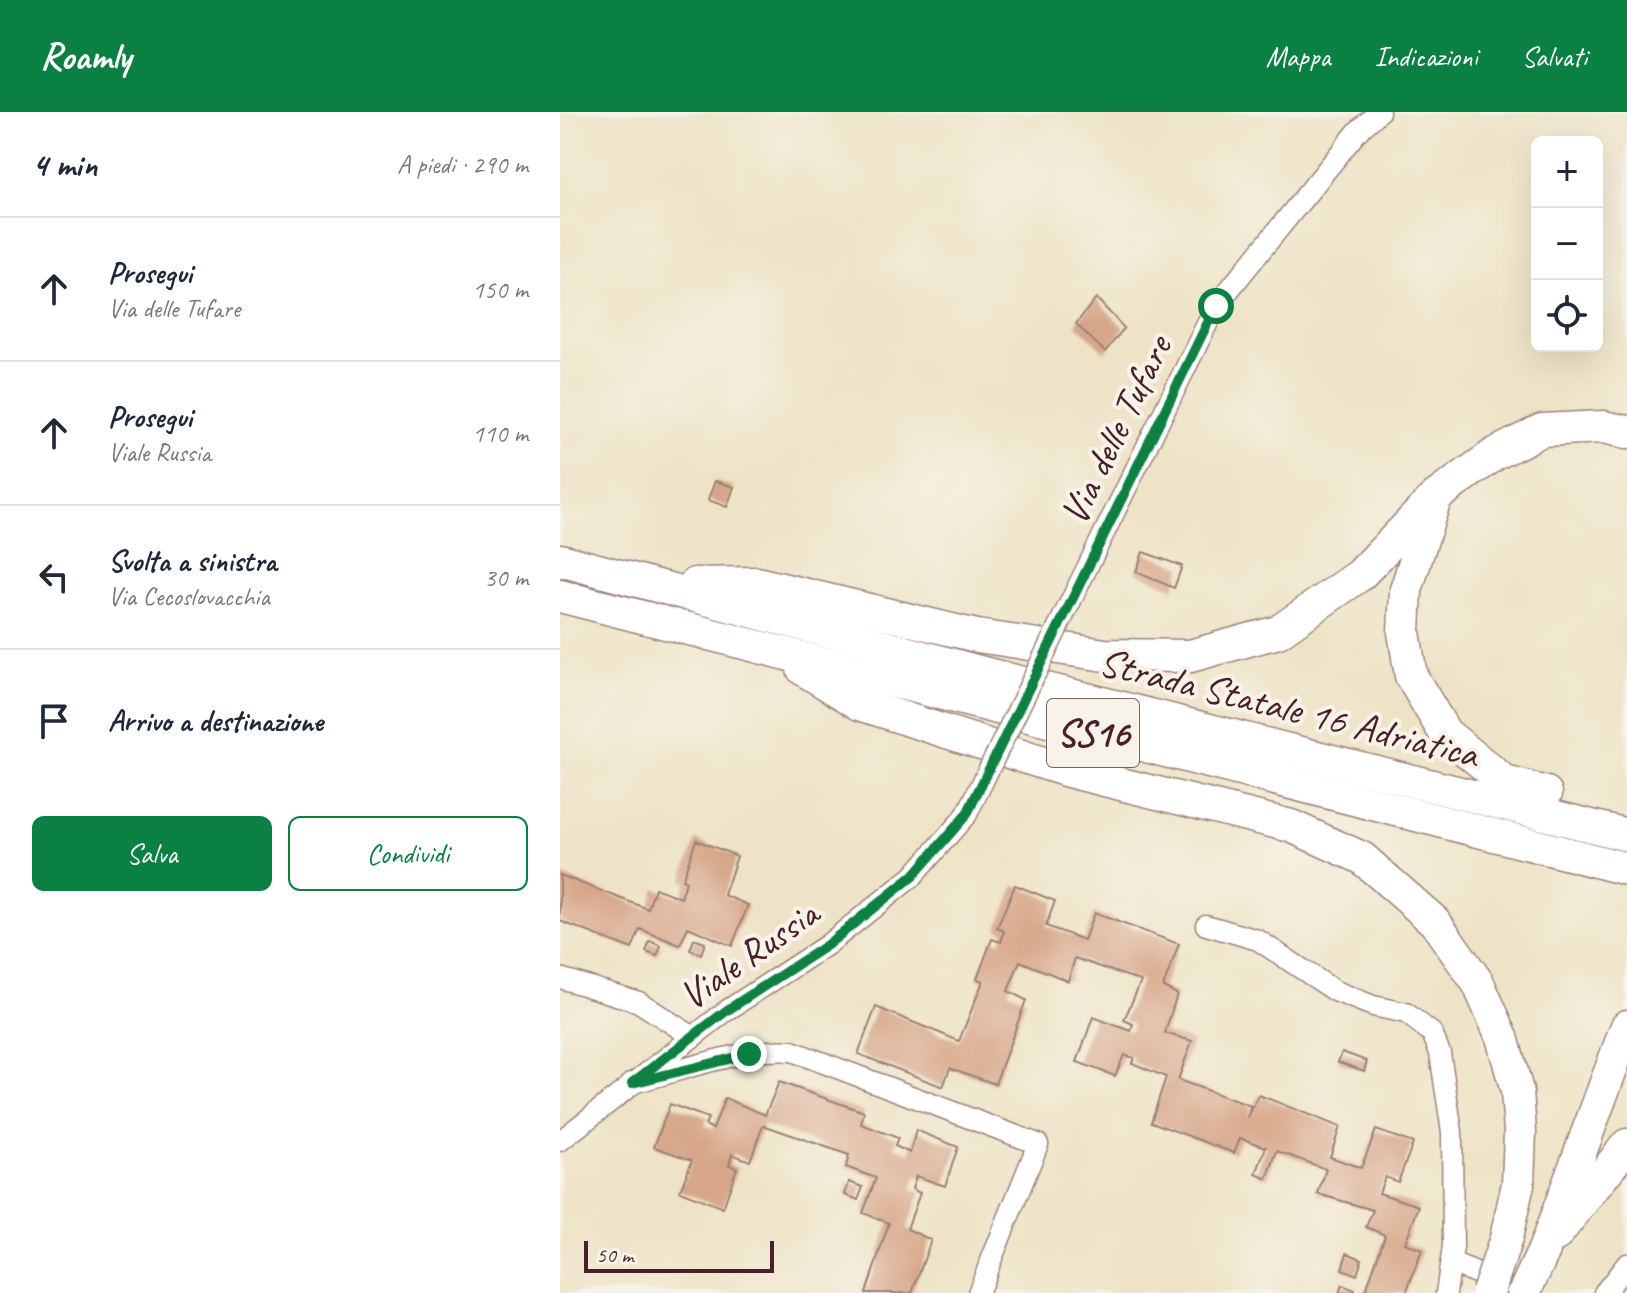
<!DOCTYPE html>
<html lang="it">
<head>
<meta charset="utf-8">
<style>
	:root { --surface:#fff; --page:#f2f2f3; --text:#1f2937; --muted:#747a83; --line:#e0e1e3; --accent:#0b8043 }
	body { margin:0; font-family:Caveat,sans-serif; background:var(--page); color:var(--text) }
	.controls { position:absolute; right:24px; top:24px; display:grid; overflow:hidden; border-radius:12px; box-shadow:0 8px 32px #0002 }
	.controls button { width:72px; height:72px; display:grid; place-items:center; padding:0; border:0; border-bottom:2px solid var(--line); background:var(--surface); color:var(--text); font:40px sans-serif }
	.scale { position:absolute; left:24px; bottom:20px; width:190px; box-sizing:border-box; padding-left:8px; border:4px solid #4a1f2b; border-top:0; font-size:22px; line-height:28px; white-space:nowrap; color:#4a1f2b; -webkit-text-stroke:6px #f7f3e8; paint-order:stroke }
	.stop { position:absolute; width:24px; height:24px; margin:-18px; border:6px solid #0b8043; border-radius:50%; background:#fff }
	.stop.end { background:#0b8043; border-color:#fff; box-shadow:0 2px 8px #0008 }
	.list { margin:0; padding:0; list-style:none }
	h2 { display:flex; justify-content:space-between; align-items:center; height:104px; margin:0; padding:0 32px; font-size:34px }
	h2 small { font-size:26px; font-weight:400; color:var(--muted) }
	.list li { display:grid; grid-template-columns:52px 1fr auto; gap:24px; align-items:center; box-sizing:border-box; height:144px; padding:0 32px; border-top:2px solid var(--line) }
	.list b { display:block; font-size:30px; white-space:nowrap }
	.list p { margin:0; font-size:26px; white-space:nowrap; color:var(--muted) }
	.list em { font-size:26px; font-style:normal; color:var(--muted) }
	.actions { display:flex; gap:16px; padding:24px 32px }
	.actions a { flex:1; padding:18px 0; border:2px solid var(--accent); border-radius:12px; text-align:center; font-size:28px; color:var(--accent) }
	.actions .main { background:var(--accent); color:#fff }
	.icon { flex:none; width:44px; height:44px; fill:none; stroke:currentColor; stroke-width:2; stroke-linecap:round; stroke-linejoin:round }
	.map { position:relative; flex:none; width:1067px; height:1181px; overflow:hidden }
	header { display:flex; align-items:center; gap:48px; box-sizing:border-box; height:112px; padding:0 40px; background:var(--accent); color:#fff }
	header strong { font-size:38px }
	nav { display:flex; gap:44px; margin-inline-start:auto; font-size:28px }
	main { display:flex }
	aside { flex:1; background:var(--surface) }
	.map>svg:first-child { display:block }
	.building { fill:#d7a688 }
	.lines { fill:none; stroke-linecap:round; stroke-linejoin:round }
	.minor-casing { stroke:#9c8178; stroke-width:23 }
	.trunk-casing { stroke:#9c8178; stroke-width:35 }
	.minor { stroke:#fff; stroke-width:20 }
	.trunk { stroke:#fff; stroke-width:32 }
	.minor-bridge-casing { stroke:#9c8178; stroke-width:23; stroke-linecap:butt }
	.trunk-bridge-casing { stroke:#9c8178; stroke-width:35; stroke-linecap:butt }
	.minor-bridge { stroke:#fff; stroke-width:20 }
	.trunk-bridge { stroke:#fff; stroke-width:32 }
	.route { stroke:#0b8043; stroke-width:10 }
	.labels { text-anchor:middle; stroke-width:8; stroke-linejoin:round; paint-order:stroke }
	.shield { fill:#f7f3e8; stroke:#7e5f64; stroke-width:2 }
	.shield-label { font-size:38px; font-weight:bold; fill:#4a1f2b }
	.street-label { font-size:40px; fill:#4a1f2b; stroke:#f7f3e8 }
</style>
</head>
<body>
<header>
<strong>Roamly</strong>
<nav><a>Mappa</a><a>Indicazioni</a><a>Salvati</a></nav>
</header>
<main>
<aside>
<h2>4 min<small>A piedi · 290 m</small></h2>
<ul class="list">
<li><svg class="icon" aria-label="ahead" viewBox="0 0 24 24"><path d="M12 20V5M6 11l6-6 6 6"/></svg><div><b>Prosegui</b><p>Via delle Tufare</p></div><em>150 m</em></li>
<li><svg class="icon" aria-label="ahead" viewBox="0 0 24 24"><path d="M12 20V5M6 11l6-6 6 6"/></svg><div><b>Prosegui</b><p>Viale Russia</p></div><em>110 m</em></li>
<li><svg class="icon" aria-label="left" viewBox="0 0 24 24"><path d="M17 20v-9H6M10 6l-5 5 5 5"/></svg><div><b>Svolta a sinistra</b><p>Via Cecoslovacchia</p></div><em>30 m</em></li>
<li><svg class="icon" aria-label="arrive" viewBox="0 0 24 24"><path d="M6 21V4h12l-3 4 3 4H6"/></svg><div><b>Arrivo a destinazione</b></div></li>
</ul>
<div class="actions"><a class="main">Salva</a><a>Condividi</a></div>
</aside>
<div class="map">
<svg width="1067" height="1181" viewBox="0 0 1067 1181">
	<rect width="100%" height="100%" fill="#f7f3e8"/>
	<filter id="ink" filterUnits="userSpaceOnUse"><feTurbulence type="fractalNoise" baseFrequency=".0125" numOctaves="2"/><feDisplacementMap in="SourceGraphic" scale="16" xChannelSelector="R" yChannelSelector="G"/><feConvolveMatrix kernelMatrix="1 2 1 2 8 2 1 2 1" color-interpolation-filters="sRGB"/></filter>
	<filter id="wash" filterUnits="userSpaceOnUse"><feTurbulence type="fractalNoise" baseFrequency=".006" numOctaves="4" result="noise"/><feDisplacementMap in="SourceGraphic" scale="32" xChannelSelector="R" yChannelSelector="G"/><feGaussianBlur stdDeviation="1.8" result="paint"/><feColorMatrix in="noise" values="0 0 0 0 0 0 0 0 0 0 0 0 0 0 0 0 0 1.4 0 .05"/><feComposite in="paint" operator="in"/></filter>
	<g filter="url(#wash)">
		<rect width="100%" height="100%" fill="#eee3c6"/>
		<g id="blocks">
			<g class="building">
				<path d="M536 186 564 216 545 240 516 212Z"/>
				<path d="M155 369 174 375 167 395 148 388Z"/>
				<path d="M583 440 622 454 614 476 576 460Z"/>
				<path d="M136 728 177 744 164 783 188 793 172 834 128 815 120 833 80 817 72 837 0 809V763L88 797 95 776 121 786 126 770 122 768Z"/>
				<path d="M455 773 495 789 486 814 524 828 534 801 619 832 603 875 617 882 605 921 632 929 618 968 691 994 687 1006 699 983 780 1015 770 1045 801 1056 816 1018 853 1031 838 1070 825 1065 819 1081 859 1094 845 1131 862 1138 846 1181H805L825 1123 806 1115 813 1098 758 1082 766 1057 717 1039 707 1067 696 1062 706 1035 680 1026 674 1041 591 1010 606 965 572 951 574 946 564 943 555 964 517 950 533 905 571 919 573 912 564 908 581 869 515 846 508 869 460 849 448 879 466 888 435 972 390 956 383 975 298 942 316 895 399 929 423 869 417 867 432 827 441 830 444 819 437 816Z"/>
				<path d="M134 827 145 831 141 842 130 838Z"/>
				<path d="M90 829 101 834 97 844 86 840Z"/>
				<path d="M782 940 807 949 804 959 778 950Z"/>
				<path d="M219 970 304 1000 301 1012 338 1026 335 1034 350 1041 356 1018 398 1035 385 1074 356 1064 352 1077 360 1081 347 1117 371 1128 352 1181H306L329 1111 303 1101 316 1066 286 1055 289 1043 203 1013 190 1049 172 1042 169 1053 177 1056 163 1096 120 1079 132 1048 94 1035 110 992 148 1006 145 1013 153 1017 165 986 205 1003Z"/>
				<path d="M289 1070 303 1075 298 1088 285 1083Z"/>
				<path d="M787 1141 802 1147 797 1163 782 1157Z"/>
				<path d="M782 1173 795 1178 794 1181H779Z"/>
			</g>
		</g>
	</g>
	<g filter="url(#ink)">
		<use href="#blocks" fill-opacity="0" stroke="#9c8178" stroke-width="2"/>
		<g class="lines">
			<defs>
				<g id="minor">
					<path d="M520 470 656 194 798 19 819 0"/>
					<path d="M646 813 698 828 775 879 813 894 846 901 872 921 880 941 892 1020 893 1135 886 1181"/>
					<path d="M0 866 79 890 133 925"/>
					<path d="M72 971C123 959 180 935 232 939L478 1032 418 1181"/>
					<path d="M0 1029 166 899 267 833 353 764 407 702"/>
					<path d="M891 1151 943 1172"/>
					<path d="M1044 1181 1067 1152"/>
				</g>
				<g id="trunk">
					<path d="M873 393 846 478 844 520 851 564 885 621 945 670 986 681"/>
					<path d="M0 448 423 561 1067 723"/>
					<path d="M135 472 197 471 417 524 545 543 630 544 718 520 800 463 875 385 935 342 982 318 1043 315 1067 320"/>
					<path d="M0 484 1067 757"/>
					<path d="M243 557 300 592 508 659 731 714 802 746 875 810 918 871 942 925 957 979 960 1020 958 1072 946 1126"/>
					<path d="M996 1123 1067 1033"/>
					<path d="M984 1138 1067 914"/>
				</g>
			</defs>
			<use href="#minor" class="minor-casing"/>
			<use href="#trunk" class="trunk-casing"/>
			<use href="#minor" class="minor"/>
			<use href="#trunk" class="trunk"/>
			<defs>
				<path id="minor-bridge" d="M407 702 520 470"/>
				<g id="trunk-bridge">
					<path d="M928 1181 946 1126"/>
					<path d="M964 1181 984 1138"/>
				</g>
			</defs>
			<use href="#minor-bridge" class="minor-bridge-casing"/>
			<use href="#trunk-bridge" class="trunk-bridge-casing"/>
			<use href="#minor-bridge" class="minor-bridge"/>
			<use href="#trunk-bridge" class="trunk-bridge"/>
		</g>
	</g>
	<g class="lines" filter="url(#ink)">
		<path class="route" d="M189 942 72 971 166 899 267 833 353 764 407 702 656 194"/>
	</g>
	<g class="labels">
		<rect class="shield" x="487" y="587" width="92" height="68" rx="6"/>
		<g class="shield-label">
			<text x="533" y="634">SS16</text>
		</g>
		<g class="street-label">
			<text transform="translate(555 318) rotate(-64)" y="14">Via delle Tufare</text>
			<text transform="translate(729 595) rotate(14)" y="14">Strada Statale 16 Adriatica</text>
			<text transform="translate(188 842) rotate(-35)" y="14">Viale Russia</text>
		</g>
	</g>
</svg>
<div class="controls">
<button>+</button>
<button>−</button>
<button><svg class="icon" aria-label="locate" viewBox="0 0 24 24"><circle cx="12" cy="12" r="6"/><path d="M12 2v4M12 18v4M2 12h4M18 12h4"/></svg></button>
</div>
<div class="scale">50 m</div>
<div class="stop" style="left:656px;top:194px"></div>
<div class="stop end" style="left:189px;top:942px"></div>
</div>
</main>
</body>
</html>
